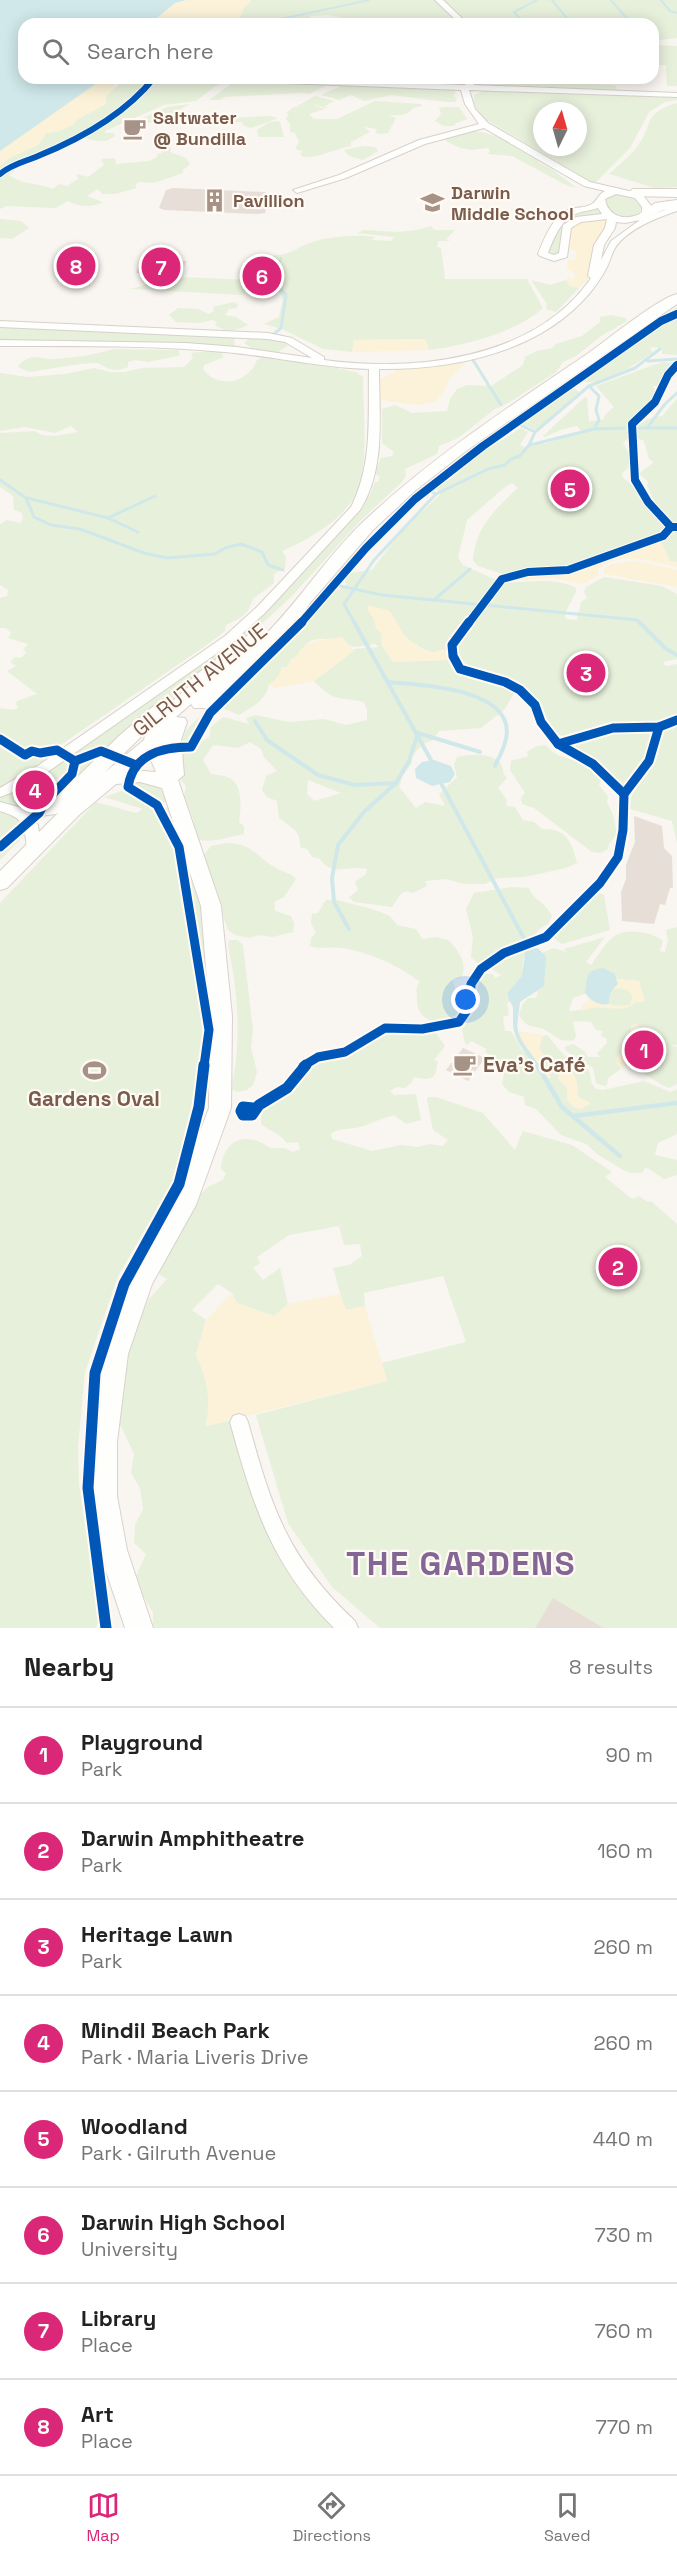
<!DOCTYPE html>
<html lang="en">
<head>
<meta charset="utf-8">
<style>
	:root { --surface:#fff; --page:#f2f2f2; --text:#222; --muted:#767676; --line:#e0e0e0; --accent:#db2777 }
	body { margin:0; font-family:"Space Grotesk",sans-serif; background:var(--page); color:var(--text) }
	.compass { position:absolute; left:533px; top:102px; width:54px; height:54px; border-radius:50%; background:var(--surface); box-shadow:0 3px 15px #0003; rotate:5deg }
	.you { position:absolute; left:466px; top:1000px; width:21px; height:21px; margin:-15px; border:4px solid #fff; border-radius:50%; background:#1a73e8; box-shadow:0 0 0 9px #1a73e833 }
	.badge { display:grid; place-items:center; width:39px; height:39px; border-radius:50%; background:var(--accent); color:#fff; font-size:20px; font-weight:700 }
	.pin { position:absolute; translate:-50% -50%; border:3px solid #fff; box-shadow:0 2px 6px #0006 }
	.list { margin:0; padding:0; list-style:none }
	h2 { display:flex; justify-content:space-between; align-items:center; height:78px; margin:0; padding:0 24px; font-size:26px }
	h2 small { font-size:20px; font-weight:400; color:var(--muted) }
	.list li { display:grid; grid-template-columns:39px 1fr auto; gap:18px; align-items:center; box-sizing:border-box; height:96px; padding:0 24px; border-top:2px solid var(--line) }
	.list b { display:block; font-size:22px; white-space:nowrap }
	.list p { margin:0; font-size:20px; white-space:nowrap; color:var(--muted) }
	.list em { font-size:20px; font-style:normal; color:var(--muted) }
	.icon { flex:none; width:33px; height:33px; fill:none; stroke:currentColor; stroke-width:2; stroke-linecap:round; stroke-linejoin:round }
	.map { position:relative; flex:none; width:677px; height:1628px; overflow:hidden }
	.search { position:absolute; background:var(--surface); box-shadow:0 3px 15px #0003; left:18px; right:18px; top:18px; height:66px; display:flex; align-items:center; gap:15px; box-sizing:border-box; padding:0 21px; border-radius:18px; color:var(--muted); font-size:22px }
	.sheet { height:846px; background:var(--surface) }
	nav { display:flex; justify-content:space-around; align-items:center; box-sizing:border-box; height:84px; border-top:2px solid var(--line); background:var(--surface); font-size:16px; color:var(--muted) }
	nav a { display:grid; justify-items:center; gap:3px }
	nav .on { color:var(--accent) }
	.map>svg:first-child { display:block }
	.green { fill:#e7f0db; fill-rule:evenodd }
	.sand { fill:#fbf2d9 }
	.water { fill:#d0e8ea }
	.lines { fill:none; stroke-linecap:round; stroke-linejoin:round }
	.stream-far3 { stroke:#d0e8ea; stroke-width:2 }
	.stream-far2 { stroke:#d0e8ea; stroke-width:3 }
	.stream-far1 { stroke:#d0e8ea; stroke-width:4 }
	.stream { stroke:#d0e8ea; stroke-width:4.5 }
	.building { fill:#e6ded7 }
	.street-casing { stroke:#d7d1cb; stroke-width:2 }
	.secondary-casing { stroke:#d9d2cb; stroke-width:2 }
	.street { fill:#fefefd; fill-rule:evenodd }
	.secondary { fill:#fefefd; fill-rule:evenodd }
	.cycleway-far3-casing { stroke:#fffaf3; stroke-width:8 }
	.cycleway-far2-casing { stroke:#fffaf3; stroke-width:10 }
	.cycleway-far1-casing { stroke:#fffaf3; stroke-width:13 }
	.cycleway-casing { stroke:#fffaf3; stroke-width:15 }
	.cycleway-far3 { stroke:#0057b8; stroke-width:6 }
	.cycleway-far2 { stroke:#0057b8; stroke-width:8 }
	.cycleway-far1 { stroke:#0057b8; stroke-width:9 }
	.cycleway { stroke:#0057b8; stroke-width:11 }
	.labels { text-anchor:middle; stroke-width:4.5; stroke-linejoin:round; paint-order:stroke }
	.far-poi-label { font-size:18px; font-weight:bold; fill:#7a5c4d; stroke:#fffaf3; text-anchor:start }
	.street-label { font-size:21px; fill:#7a5c4d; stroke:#fffaf3 }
	.poi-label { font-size:21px; font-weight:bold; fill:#7a5c4d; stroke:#fffaf3; text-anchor:start }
	.near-district-label { font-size:33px; font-weight:bold; letter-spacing:1.5px; fill:#846695; stroke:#fffaf3 }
</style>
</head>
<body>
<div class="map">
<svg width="677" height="1628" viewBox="0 0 677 1628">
	<rect width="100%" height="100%" fill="#f9f5f0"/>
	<g class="green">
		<path d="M252 0H677V38L653 41V24H343L347 19 328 15 311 16 298 24H237L244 7Z"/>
		<path d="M653 45 677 46V86H667L666 65H653Z"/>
		<path d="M126 78 228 81 214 87 196 101 164 105 105 131V133H114L115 136 106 141H97L82 138 63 150 50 147 0 172V166L9 158 38 145 46 133 60 131 74 124 76 120 106 104V96Z"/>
		<path d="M587 78V84L612 85 616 86 617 90 488 84 480 79Z"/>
		<path d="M234 82 318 83 327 85 309 94 301 93 225 97 220 100H209Z"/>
		<path d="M343 85 450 88 456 93 453 95 457 99 455 102H448L391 95 364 101 351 95 339 100 321 95Z"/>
		<path d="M486 90 666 96 677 97V100L665 102 649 112 630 148 594 184 485 119 473 104 474 95ZM542 111H578V147H542Z"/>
		<path d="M315 96 334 101 325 106 327 108 312 104 325 109 309 114 314 119H337L375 101 421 104 422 106 413 108C406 117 398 115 388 115L396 118 388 133 379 134 375 132 377 129 364 127 370 132 351 142V146C334 149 320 158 303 157L300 154 302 151 295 149 299 142 295 133 290 132V124L286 119 289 114 286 113 294 107 311 105 297 106Z"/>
		<path d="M677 103V187L655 188 609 174C618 166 629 157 637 147 654 123 643 113 677 103Z"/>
		<path d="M190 104 167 116 168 119H170L144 124 143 118 167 107Z"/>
		<path d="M446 107H459L467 119 456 123 454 126H444L435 121 441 114 439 108Z"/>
		<path d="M270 116 278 118 251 128 244 126 242 122 197 124 213 119Z"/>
		<path d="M277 121 280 122 284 137H259L257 130 269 122Z"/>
		<path d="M472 131C497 132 518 149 539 161V163L550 168 577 188 566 185 512 156 488 154 490 151 488 148 472 150 460 148 446 141V139Z"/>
		<path d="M161 146 171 148 170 152 186 158 190 164 182 171 183 173 154 183 138 182 135 186 137 188 115 194H102L98 189 87 196 103 202C92 208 79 207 68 201L55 208 7 206 0 209V177L16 165H21L9 175C22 185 39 183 53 189L59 184 67 186 79 178 76 176 78 174 88 177 104 165 101 159 115 158 116 164 149 161 157 157V154L162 153 159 148Z"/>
		<path d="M363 146 375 147 378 151 363 160 349 156 345 152 344 150Z"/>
		<path d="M625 193 638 199 642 207C636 225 602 216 607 197Z"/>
		<path d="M596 208 602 215 577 217 564 225 561 254 551 255 546 252 568 215Z"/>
		<path d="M0 219 21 221 29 228 12 239 0 238Z"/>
		<path d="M431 226 434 230H455L446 239 450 241H438L437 247 441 248 445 279H527L543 308C517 332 464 346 429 350L425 339 354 340 352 352 323 349 282 329 264 324 279 317 283 299 280 293H265L274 255C288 256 298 247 310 243 325 237 359 234 375 237L372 240 391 241 394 237 357 233 364 230 398 232 417 230Z"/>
		<path d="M181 277 251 280 249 292 241 295 130 289C143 286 154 281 167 279 172 279 176 279 181 277Z"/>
		<path d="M531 280 550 285 566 280 570 286 579 288 556 312 546 309 547 304Z"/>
		<path d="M233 302 238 304 237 308 229 309 225 315 236 317 248 325C234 331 228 334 215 325L217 322 212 320 199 323 176 322 169 315 178 308 198 309 209 314 214 311 213 307Z"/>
		<path d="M677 307V312L660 321 532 410 413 498 365 548 300 622 208 713 191 740 203 741 209 737 211 727 223 717 249 724 246 718 256 715 289 722 324 719 346 725 367 720V710L364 702C337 696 335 703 314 681L355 649 379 647 375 644C370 645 356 648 351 646 340 643 321 634 309 642 300 649 295 659 287 667L282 668 278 677 269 685C266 700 251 708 239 715L220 707 307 619 335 592 346 585 345 579 349 573 372 570 404 528 440 495 439 491 429 487 440 479 448 481 480 454 521 428 528 432 520 445 527 448 538 442 545 444 581 431 577 426 561 430 545 437 543 436 584 398 587 397 589 421 603 420 605 415 614 407 596 386 662 362 675 363 664 373 660 385 653 386 656 394 653 398 654 402 629 424 628 438 623 443 630 455 628 468 622 473 623 478C634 484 639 498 648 509 653 515 659 521 665 527L653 537 641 538 631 545 565 568 526 570 503 574 478 566 473 560C475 528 496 508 518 488L512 483 505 487 467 520 458 558 463 565 496 580 448 644C449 654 451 669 458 676 474 671 501 684 515 692L504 710 481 728 439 731 432 741C422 742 418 749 412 757V763L403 775 399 787 416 808 425 802 445 806 439 794 457 777 454 765 457 757C470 754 492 752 501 764 504 770 502 773 507 778L498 788 507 800 506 806 515 807 523 820 534 822 542 829C566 828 572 842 577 863L566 868 525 877 498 878 485 884H464L446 879 425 881 427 886 413 893C400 888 399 898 392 907L354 902 349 897 358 890 355 882 366 874 367 869C350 865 331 877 320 859L312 857 307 849 300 847C301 831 291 827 279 818L277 801 267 797 262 790 266 776 277 771 264 757 261 749 250 742 238 748 213 745 203 760 211 774C217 775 226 775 231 779 243 786 241 810 239 822L244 826V834C227 837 212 844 195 839L191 830 194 822 184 795 186 786 178 777 181 742 186 730 297 622 361 547 411 497 530 409ZM375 622H397C405 646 427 649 448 660L393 662 381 644 382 634 376 628ZM308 780 341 793 314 801 307 794Z"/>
		<path d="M611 315 626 318 627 321 601 336 576 356 563 362 556 372 510 402 495 409 458 438 439 446 437 454 405 469 406 476 402 482 361 520 291 597 254 631 109 751 99 749 77 758 70 756 248 629 345 527 370 495 375 482H378L380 477 374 473 381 458 392 456 394 452 382 443V409L395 405 412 413 447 411 450 399 457 389 467 385 491 386 523 365 525 357 537 351 552 348 556 344 582 336 600 322V317Z"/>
		<path d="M677 315V355L662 354V349L652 347 650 349 653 352C635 365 601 388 580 381L663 322Z"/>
		<path d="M0 326 238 336 234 340 235 348 82 341H0Z"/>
		<path d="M250 337 283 341 287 343V346L277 353 253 349 244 343Z"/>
		<path d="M114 349 178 350 180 353 178 356 148 362 135 360 128 362V367L119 370 109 369 98 363 80 364 29 372 18 367C20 363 24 360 29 358 36 355 45 360 53 359 73 358 94 355 114 349Z"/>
		<path d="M220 350 224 357 204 365 203 369C218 390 249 383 257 360L262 358 340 367 339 369 356 372 363 377C363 405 369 469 357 492 343 521 309 539 282 551L286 557 285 568 274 574V583L253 599 248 611 240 618 226 625 225 631 208 644 62 744 54 749 29 751 55 766 65 759 73 763 69 773 74 776 79 762 101 753 105 754 0 860V708L13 710 18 708 16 704 17 701 37 694 7 671 16 666 10 662 15 657 21 658 27 652 23 650 28 644 8 638 11 633 6 628H0V598L7 596 8 590 0 585V524L7 520 20 523 23 519 22 513 14 510 13 496 0 487V433L34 431 42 435 54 436 78 432 71 426 55 433 25 427 0 431V373L28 377 65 374 94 368 110 372H125L142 368 184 367 193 358 191 353Z"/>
		<path d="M574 388 579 392 576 396 535 430 522 424Z"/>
		<path d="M677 399V526L654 501 647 485 649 482 639 474 654 462 649 459 644 441 635 437C635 422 650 417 662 416Z"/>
		<path d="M677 530V562L670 561 660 540Z"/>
		<path d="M604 577 662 586 677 594V659L664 662 665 666 677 664V843L672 821 630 809C631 774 662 769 661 732 656 729 649 725 644 724 634 722 602 724 593 728 583 732 574 739 562 736 546 731 548 714 540 703 515 670 478 680 456 656L457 646 464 638 467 627 493 601 503 583C526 582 555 577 576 588V592L565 613 566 619 577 620 581 602 587 598 584 592 586 587Z"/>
		<path d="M617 730 651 731 647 751 624 787 598 761 570 745Z"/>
		<path d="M546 745C557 761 575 757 589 766 594 769 598 775 602 780L599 785 608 797 607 802 613 815 617 834 609 844 608 849 601 853 592 852 534 808 522 804 521 797 525 793 510 770 511 761 529 756 526 752 537 746Z"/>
		<path d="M131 781C149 782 163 783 167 802L157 803 132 786Z"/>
		<path d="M128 789 152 807H166L175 814 186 842 174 845 179 870 190 869 199 875 215 1027 205 1029 196 1106 171 1184 118 1276 85 1372 78 1447 79 1484 99 1619 96 1628H0V903L96 802 136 813 143 809 104 797Z"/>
		<path d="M227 843C254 844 256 857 276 868 284 873 290 872 296 879L284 897 274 902 275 911 291 916 294 924 293 932 272 937 258 935 250 938 235 935 228 930 202 857 211 846Z"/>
		<path d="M512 887 529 888C534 902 545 901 552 916L548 924 538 930 532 940 502 951 479 965 471 957 473 937 466 909 474 893Z"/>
		<path d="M598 892 604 895 610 930 562 944 553 938Z"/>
		<path d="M326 900H337L372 909 390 916 397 925 416 929 422 939 436 937 448 940C459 950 467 963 462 977L452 980 456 990 461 995V1010C447 1027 418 1026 417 1000 417 991 415 989 420 982 398 965 370 953 343 948 331 946 321 950 310 946L311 938 316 933 311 923 312 914 318 913Z"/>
		<path d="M677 927V1045H671L677 1047V1084L669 1088C658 1084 653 1078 642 1073 640 1065 633 1062 631 1054L635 1047 648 1044 636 1023C630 1031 632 1035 629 1041 624 1048 620 1054 617 1063L621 1069 608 1078 607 1085 604 1086 596 1083 593 1068 566 1051 564 1047 573 1044 584 1051 588 1057H600L597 1053 607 1043 606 1038 601 1036 603 1031 596 1030 591 1022 573 1021 576 1036 574 1040C561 1043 557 1037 547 1031 535 1024 528 1031 519 1015L522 1005 528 998H536L538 993 528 981 539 954 554 948 566 952 564 949 605 937 586 962 591 965C598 956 607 940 616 935 630 928 651 932 663 941L660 951 665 952 668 940 666 930ZM615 974 617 979 639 981 643 1002H636C624 1014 608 1005 593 1007 584 1008 579 1011 569 1011L573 998 593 991Z"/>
		<path d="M230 940H237L243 945 253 1030 251 1048 257 1072 253 1085 247 1090 237 1092 231 1089C242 1044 238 990 228 945Z"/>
		<path d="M526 946C527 954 524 955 523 961 521 966 525 971 522 977 517 986 512 984 508 998L510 1001 507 1004 509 1015 503 1017 505 1031H511L522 1050 529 1055 542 1078H551L548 1071 539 1064 541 1060 538 1045 543 1036 547 1035 564 1055 589 1070 592 1084 596 1089 603 1090 644 1081 670 1092 677 1089V1134L658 1143 655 1155 677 1160V1175L664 1179 646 1167 642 1173H631L623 1170 597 1154 586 1144 561 1135 536 1109 525 1105 524 1097 509 1092 502 1084 504 1074 498 1066 499 1062 485 1052 487 1049 471 1041 468 1045 465 1044 462 1029 473 1011 474 983 483 974H493L495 978 501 975 489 967 505 956ZM568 1067C578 1077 577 1085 578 1097L590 1103 582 1109 574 1107 567 1100V1088L558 1078 560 1075 558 1071Z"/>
		<path d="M622 988 630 991 633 997 630 1005 619 1007 609 1004 608 998 612 989Z"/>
		<path d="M434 1030 445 1046 434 1060 438 1062C436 1065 437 1068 436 1071 434 1082 421 1079 414 1077L412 1082 405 1088 396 1087 390 1091 394 1095 416 1094 421 1120 406 1124 394 1115C384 1118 375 1121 366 1125 355 1130 342 1127 331 1133L332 1139 372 1151 401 1145 418 1147 430 1144 443 1146 448 1140 433 1130 427 1100 428 1097H436L483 1113 515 1150 523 1131 572 1145 612 1172 605 1177 632 1199 639 1196 648 1202 651 1201 677 1224V1628H604L553 1598 535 1628H380L332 1587 288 1523 256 1415 387 1381 382 1363 466 1342 443 1276 364 1293 365 1306 345 1310 333 1268 349 1265 362 1256 360 1244 344 1245 339 1226 289 1235 257 1257 260 1263 253 1268 263 1280 280 1268 288 1304 274 1316 237 1303 232 1293 218 1284 192 1310 206 1320 196 1355C207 1378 212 1401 206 1426L233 1420 273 1541 338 1628H153V1613L134 1581 146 1554 134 1543 135 1525 143 1509 140 1488 131 1473 134 1454 122 1428 114 1418 122 1359 149 1299 167 1279 160 1275 155 1263 171 1208 201 1194 209 1186 223 1180 226 1173 221 1169C223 1138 248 1131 270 1148H284L293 1152 300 1149 298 1142 287 1143C281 1134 270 1131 261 1124V1116L267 1105 289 1092 305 1070 318 1060 345 1054 369 1042 382 1031Z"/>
	</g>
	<g class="sand">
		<path d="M186 0H252L244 7 237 24H163L152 21 175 3Z"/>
		<path d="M104 78H126L113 84 115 88 106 96V104L76 120 74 124 60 131 46 133 38 145 9 158 0 166V150Z"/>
		<path d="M600 219 608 221 599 238 588 278 579 288 570 286 566 280 568 277 574 280 575 273 567 269 568 259 575 261 576 251 568 248 569 230 576 222Z"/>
		<path d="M425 339 429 350 352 352 354 340Z"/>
		<path d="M468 360 449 379 445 390 436 401 419 405 380 400V379L395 372 396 368Z"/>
		<path d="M660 540 670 561 677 562V567C650 562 623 551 599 568L598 575 583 584 554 578 521 580 512 578 528 574 568 571Z"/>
		<path d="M637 561 677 570V587L604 574V569L612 564Z"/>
		<path d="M369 605 390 611 407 640 417 644 420 649 433 652 443 649 448 652V660L393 662 381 644 382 634 376 628 375 622 367 608Z"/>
		<path d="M342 637 354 651 314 681 275 688 269 685 278 677 282 667H287L291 659 296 657C305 639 323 640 342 637Z"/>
		<path d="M617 979 639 981 645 1001 636 1002C621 1017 598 1000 581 1012L583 1004 590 999C602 1005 616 1007 630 1005L633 997C628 988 622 988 612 989L618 984Z"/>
		<path d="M636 1023 642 1035 649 1044 635 1047 631 1054 632 1060 621 1069 616 1059 630 1039 631 1026Z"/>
		<path d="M517 1031 542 1034C543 1045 535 1047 546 1056L539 1064 548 1071 551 1078H545C538 1065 520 1044 517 1031Z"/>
		<path d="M568 1067C578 1077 577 1085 578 1097L591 1103 582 1109 574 1107 567 1100V1088L557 1078 559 1075 558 1071Z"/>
		<path d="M232 1293 237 1303 274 1316 288 1304 340 1294 346 1310 365 1306 387 1381 205 1426C212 1401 207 1378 196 1355L206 1320Z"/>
	</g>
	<g class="water">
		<path d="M0 0H186L175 3 153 21 163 24H24V78H104L0 151Z"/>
		<path d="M434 760 451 766 455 774 450 782 432 786 416 778 415 769 422 762Z"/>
		<path d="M530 945 539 949 546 957 544 986 520 1002 517 1027 513 1026V1007L508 998V992L522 976 526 946Z"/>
		<path d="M603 968 615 974 618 984C611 990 608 995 609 1004 599 1006 591 1001 585 993 588 976 584 971 603 968Z"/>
	</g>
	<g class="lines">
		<g class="stream-far3">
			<path d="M552 0 569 21"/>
			<path d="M611 0 631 23"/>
			<path d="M661 0 670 11 677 13"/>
			<path d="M258 24 369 0"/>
			<path d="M525 24 514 12 537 0"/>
			<path d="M279 275 276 270 281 258"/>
		</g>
		<g class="stream-far2">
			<path d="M274 334 281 328 286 295 277 285 279 274"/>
			<path d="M473 360 501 405"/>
			<path d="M648 361 677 359"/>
			<path d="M520 425 535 432"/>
			<path d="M639 428H677"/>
			<path d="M647 428 665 404 677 393"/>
			<path d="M594 429 624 428"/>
			<path d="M530 445 594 429 599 420 596 410 599 396 589 386"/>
			<path d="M0 480 26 498 34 517 51 525 80 529 144 553 167 558 215 554 225 548 241 544 262 552 268 565 283 570"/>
			<path d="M436 494 488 469 505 465 511 459 520 456 529 445 535 432 589 386 635 368 660 349"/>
			<path d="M27 498 108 518 138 532"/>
			<path d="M108 518 155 496"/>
			<path d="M340 586 382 595 637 620 641 624"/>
			<path d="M434 600 470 569"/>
			<path d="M355 624 344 604 374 560 436 494 430 491"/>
		</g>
		<g class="stream-far1">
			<path d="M354 622 431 760"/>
			<path d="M639 622 665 648 677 655"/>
			<path d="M388 682C419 685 491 687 505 721 511 736 501 753 495 766"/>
			<path d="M255 721 267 740 318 775 355 785 396 783"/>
			<path d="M442 785 529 948"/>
			<path d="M349 929 334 902 332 878 338 845 364 812 396 783 409 761 418 733 480 752"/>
			<path d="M515 1022C515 1041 528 1051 537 1066"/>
		</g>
		<g class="stream">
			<path d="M537 1065 562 1107 620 1156"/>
			<path d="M574 1116 677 1103"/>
		</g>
	</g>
	<g class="building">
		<path d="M173 188 264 192 270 194 265 213 258 214 165 210 159 208 166 190Z"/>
		<path d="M141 259 186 261 182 274 136 273Z"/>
		<path d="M634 816 662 826 664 848 672 856 673 888H670L665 905 660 904 654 924 622 921 621 892 626 879V865L635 842Z"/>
		<path d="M463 1048 485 1058 468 1081 446 1070Z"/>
		<path d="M553 1598 604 1628H535Z"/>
	</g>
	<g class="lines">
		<defs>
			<g id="street">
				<path d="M435 0H443L468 24H460Z"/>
				<path d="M203 78H274L465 85 467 78H475L474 85 677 93V97L469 90 475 109 488 123 590 182 642 194 652 207 649 216 677 205V211C657 218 627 229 615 248 611 255 610 262 606 269 601 278 595 287 588 295 538 353 452 370 379 369 379 416 386 469 360 510L266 612 233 642 49 771 21 789 0 797V788L39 765 225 636 258 606 351 507C373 464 368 416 369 369 320 368 272 356 224 352 149 345 75 346 0 346V340L186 343 237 347 312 358 285 342 268 339 0 327V321L268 333 292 338 324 357V360C414 372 535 360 591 278L588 276 594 245 605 228 607 219 581 222 571 228 567 257 554 261 540 256 538 254C544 239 553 216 568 210 576 207 585 208 592 204 598 200 598 194 605 191L584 186 484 128 425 144 346 178 297 193 293 190 339 175 419 140 479 124 465 104 461 90 207 80ZM616 194 635 198 642 207V213C627 221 608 218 605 199ZM598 208 602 214 576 217 563 225 559 253 554 255 548 253C553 240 560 222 573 215 581 211 590 211 598 208ZM640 220 611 241 601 260 604 245 615 228 616 222 625 223Z"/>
				<path d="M0 802 22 808 56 806 63 810 56 814 32 817 38 825 41 848 34 853 27 848C24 824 25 819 0 811Z"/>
				<path d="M239 1414 245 1416 248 1422C272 1509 287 1557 355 1621L358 1628H334C271 1565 253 1505 230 1422L233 1416Z"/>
			</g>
			<g id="secondary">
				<path d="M633 189H677V197L628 196 627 193Z"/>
				<path d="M677 200V208L663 210 646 218 639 214 655 203Z"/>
				<path d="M677 294V304L466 451 416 490 373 530 310 603 297 623 206 708H194L191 704 176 717 185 718 187 722 181 740 184 775 178 780 221 906 232 1016 231 1108 196 1205 152 1284 128 1354 117 1442V1496L127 1550 153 1628H125L99 1550 91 1496V1442L102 1354 129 1282 173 1203 209 1108 210 1016 201 906 162 788 140 782 116 784 79 815 7 888 0 890V871L60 811 54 810 51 805 54 800 119 736 157 703H170L192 684 190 681 193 677 248 635 254 634 262 638C299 602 326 557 364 521 433 456 512 405 590 352 608 339 659 298 677 294ZM146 732 144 740 104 773ZM149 755 156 772 132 770Z"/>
			</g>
		</defs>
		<use href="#street" class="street-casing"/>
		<use href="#secondary" class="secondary-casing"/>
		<use href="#street" class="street"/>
		<use href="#secondary" class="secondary"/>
		<defs>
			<path id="cycleway-far3" d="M0 174C12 164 24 162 38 156 80 139 125 114 154 78"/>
			<g id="cycleway-far2">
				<path d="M677 365 668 375 655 402 632 424 635 480 648 502 671 527H677"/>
				<path d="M300 624 366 548 415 499 483 446 661 321 677 314"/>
				<path d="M468 624 502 579 528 572 568 570 663 536 671 527"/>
			</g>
			<g id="cycleway-far1">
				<path d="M469 622 452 645 453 656 460 669 505 682 520 690 535 705 541 722 558 744 593 764 624 794"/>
				<path d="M0 739 25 755 32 751 40 753 57 750 75 761 101 751 136 765"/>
				<path d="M558 744 613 728 659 727 677 720"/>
				<path d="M0 847 39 813 45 802 72 774 75 761"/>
				<path d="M204 1066 209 1030 179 847 157 805 128 787C133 754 162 747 191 747L210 713 302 622"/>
				<path d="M303 1066 318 1057 345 1052 385 1028 422 1029 459 1022 470 1006 471 984 481 969 504 953 546 937 600 883 618 857 623 830 624 794 649 761 659 727"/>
			</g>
			<g id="cycleway">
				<path d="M254 1112 253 1108 243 1107 241 1111 243 1115H252L259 1105 287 1088 306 1065"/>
				<path d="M106 1628 88 1488 95 1373 124 1284 179 1184 199 1107 204 1065"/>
			</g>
		</defs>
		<use href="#cycleway-far3" class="cycleway-far3-casing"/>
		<use href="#cycleway-far2" class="cycleway-far2-casing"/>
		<use href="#cycleway-far1" class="cycleway-far1-casing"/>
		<use href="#cycleway" class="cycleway-casing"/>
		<use href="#cycleway-far3" class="cycleway-far3"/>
		<use href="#cycleway-far2" class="cycleway-far2"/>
		<use href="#cycleway-far1" class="cycleway-far1"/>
		<use href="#cycleway" class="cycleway"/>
	</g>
	<defs>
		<symbol id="cafe-bare" viewBox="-9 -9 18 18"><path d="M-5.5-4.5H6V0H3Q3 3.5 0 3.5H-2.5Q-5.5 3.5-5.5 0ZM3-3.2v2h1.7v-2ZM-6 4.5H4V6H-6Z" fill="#a69286" stroke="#fffaf3" stroke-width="2.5" paint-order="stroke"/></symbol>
		<symbol id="building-bare" viewBox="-9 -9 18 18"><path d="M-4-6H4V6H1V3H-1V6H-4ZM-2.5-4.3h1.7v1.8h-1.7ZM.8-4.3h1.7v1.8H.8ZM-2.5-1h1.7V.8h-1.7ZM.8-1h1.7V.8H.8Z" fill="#a69286" stroke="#fffaf3" stroke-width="2.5" paint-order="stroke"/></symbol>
		<symbol id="school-bare" viewBox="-9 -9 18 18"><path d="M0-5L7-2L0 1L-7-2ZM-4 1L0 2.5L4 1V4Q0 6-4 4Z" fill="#a69286" stroke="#fffaf3" stroke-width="2.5" paint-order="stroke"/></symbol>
		<symbol id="stadium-bare" viewBox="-9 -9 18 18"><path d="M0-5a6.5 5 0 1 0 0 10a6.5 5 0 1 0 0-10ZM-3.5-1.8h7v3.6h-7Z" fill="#a69286" stroke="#fffaf3" stroke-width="2.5" paint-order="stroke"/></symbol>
	</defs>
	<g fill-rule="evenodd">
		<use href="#cafe-bare" x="118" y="112" width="33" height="33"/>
		<use href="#building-bare" x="198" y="184" width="33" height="33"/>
		<use href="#school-bare" x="416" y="186" width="33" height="33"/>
		<use href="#cafe-bare" x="448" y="1048" width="33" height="33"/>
		<use href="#stadium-bare" x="78" y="1054" width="33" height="33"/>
	</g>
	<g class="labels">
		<g class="far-poi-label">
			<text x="153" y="124">Saltwater<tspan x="153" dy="21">@ Bundilla</tspan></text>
			<text x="451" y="199">Darwin<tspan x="451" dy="21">Middle School</tspan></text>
			<text x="233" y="207">Pavillion</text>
		</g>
		<g class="street-label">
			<text transform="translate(200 680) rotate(-39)" y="7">GILRUTH AVENUE</text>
		</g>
		<g class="poi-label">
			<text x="483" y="1072">Eva’s Café</text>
			<text x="94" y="1106" text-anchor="middle">Gardens Oval</text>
		</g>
		<g class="near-district-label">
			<text x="461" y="1575">THE GARDENS</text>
		</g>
	</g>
</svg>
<svg class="compass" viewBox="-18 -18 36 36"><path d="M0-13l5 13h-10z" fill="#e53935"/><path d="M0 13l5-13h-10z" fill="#767676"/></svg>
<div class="you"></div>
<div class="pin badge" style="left:644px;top:1050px">1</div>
<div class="pin badge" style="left:618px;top:1267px">2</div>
<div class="pin badge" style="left:586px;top:673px">3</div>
<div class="pin badge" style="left:35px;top:790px">4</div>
<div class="pin badge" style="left:570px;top:489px">5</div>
<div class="pin badge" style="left:262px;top:276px">6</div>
<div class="pin badge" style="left:161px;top:267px">7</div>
<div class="pin badge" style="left:76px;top:266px">8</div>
<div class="search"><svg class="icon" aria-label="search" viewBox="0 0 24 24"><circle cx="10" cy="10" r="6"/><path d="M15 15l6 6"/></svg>Search here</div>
</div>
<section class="sheet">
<h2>Nearby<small>8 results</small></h2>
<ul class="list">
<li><span class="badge">1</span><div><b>Playground</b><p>Park</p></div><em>90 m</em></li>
<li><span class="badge">2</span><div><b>Darwin Amphitheatre</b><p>Park</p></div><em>160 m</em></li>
<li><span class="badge">3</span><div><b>Heritage Lawn</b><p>Park</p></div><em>260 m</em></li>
<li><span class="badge">4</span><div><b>Mindil Beach Park</b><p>Park · Maria Liveris Drive</p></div><em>260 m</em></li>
<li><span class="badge">5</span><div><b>Woodland</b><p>Park · Gilruth Avenue</p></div><em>440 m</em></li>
<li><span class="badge">6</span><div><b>Darwin High School</b><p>University</p></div><em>730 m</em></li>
<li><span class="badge">7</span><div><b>Library</b><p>Place</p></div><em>760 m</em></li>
<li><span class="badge">8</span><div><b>Art</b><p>Place</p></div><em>770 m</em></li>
</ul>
</section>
<nav>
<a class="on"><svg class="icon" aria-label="map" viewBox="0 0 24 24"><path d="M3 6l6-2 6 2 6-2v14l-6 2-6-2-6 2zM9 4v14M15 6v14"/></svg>Map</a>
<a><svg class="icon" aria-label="directions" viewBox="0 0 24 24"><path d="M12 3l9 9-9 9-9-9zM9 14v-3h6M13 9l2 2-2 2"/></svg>Directions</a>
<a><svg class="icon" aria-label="saved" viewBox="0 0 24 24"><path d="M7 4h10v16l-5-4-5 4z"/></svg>Saved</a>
</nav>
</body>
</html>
